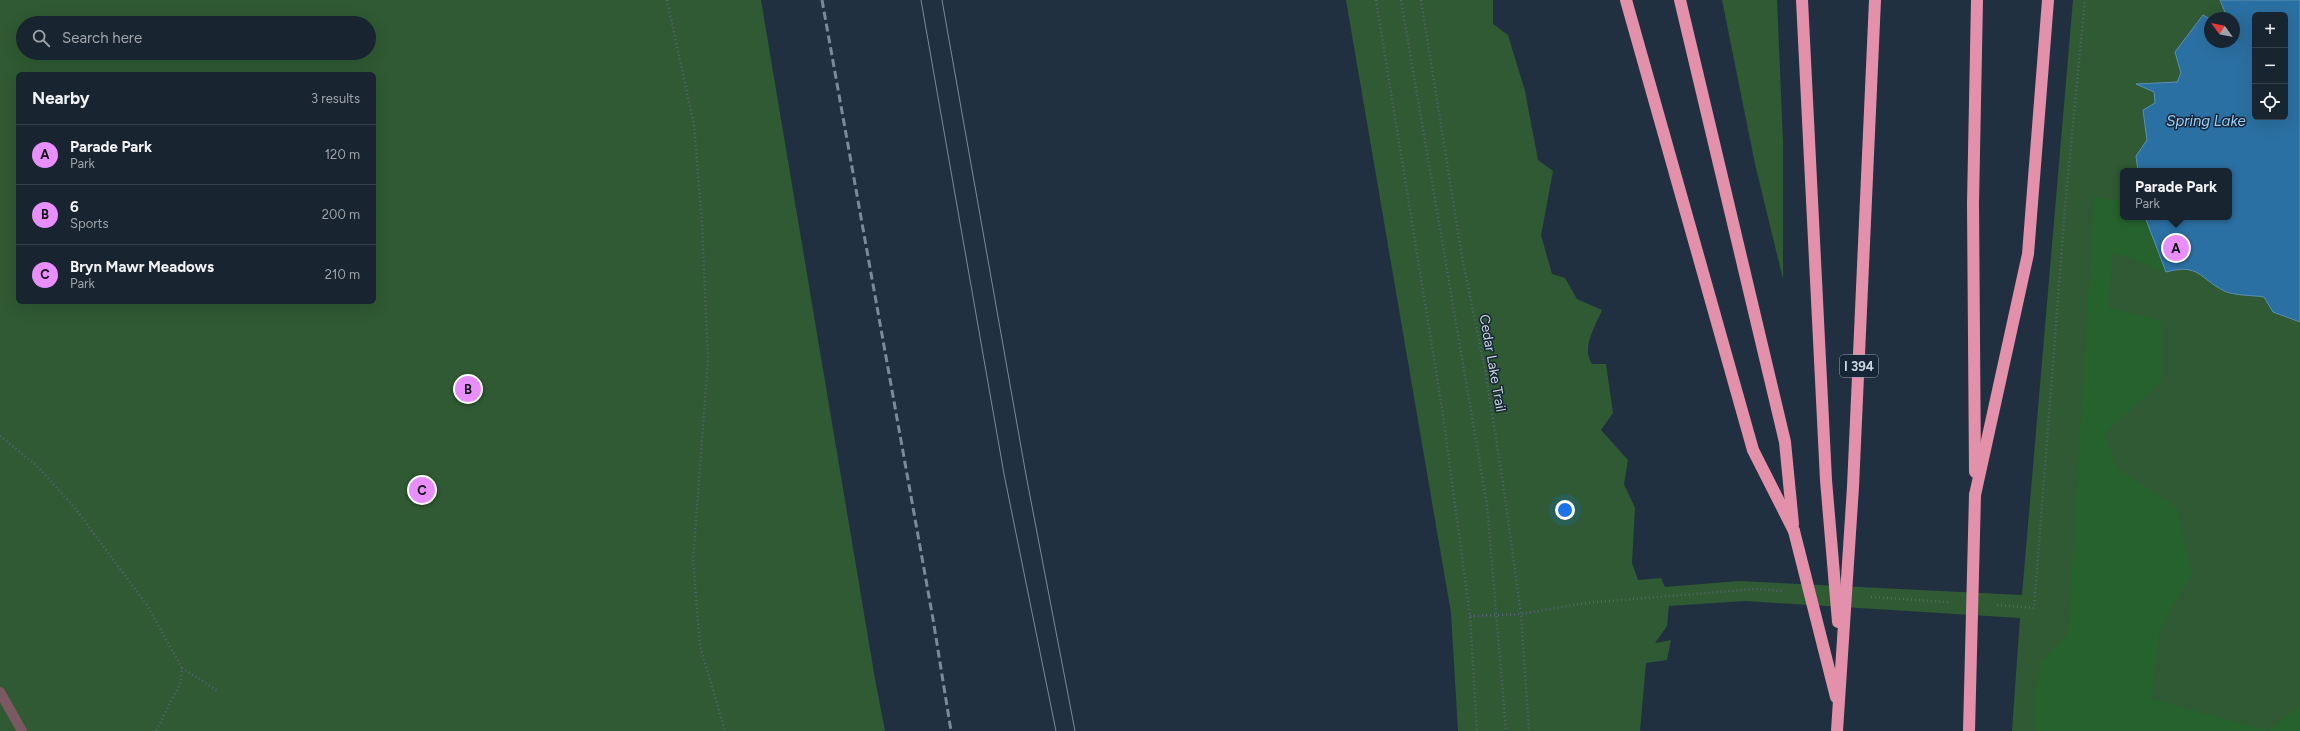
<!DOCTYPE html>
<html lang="en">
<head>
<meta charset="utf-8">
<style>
	:root { --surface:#182430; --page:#25303c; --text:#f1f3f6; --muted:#9fa4ab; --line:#36414c; --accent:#e88eff }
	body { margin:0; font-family:Figtree,sans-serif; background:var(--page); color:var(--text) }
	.controls { position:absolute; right:12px; top:12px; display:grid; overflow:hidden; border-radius:6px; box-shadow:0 4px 16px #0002 }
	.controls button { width:36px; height:36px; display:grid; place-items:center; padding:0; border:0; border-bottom:1px solid var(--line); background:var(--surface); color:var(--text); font:20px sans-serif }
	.compass { position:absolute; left:2204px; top:12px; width:36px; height:36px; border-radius:50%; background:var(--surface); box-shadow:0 4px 16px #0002; rotate:303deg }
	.you { position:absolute; left:1565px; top:510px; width:14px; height:14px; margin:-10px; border:3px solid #fff; border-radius:50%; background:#1a73e8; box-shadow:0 0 0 6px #1a73e833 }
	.badge { display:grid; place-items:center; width:26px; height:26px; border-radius:50%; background:var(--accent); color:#111; font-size:13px; font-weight:700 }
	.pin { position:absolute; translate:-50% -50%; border:2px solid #fff; box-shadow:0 1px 4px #0006 }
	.popup { position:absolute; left:2120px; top:168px; width:112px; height:52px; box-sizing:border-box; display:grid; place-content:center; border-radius:6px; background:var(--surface); filter:drop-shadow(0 1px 3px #0005); font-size:13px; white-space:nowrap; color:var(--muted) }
	.popup b { font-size:15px; color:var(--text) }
	.popup::after { content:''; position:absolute; left:50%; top:100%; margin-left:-8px; border:8px solid transparent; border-top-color:var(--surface) }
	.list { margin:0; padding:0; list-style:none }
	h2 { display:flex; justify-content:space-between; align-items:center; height:52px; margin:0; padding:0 16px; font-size:17px }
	h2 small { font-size:13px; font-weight:400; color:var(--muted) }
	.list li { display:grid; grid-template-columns:26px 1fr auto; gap:12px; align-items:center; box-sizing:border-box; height:60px; padding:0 16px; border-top:1px solid var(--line) }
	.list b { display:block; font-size:15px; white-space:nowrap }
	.list p { margin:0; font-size:13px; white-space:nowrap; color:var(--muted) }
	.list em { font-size:13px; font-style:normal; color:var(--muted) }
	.icon { flex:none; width:22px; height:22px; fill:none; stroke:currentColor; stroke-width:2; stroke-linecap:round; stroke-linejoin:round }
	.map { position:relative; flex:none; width:2300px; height:731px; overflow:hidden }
	.search { position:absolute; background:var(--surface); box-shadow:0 4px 16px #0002; left:16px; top:16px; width:360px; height:44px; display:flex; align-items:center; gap:10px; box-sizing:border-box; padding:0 14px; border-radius:22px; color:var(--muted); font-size:15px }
	.panel { position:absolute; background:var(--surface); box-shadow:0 4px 16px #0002; left:16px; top:72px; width:360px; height:232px; border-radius:6px }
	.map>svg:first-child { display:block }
	.green { fill:#2f5a33; fill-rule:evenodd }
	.forest { fill:#26622d }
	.water { fill:#2b70a2; stroke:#5b8fb5; fill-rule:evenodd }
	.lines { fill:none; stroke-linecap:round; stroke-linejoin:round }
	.path { stroke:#566473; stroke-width:2.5; stroke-dasharray:1 3; stroke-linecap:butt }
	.minor { stroke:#7b5963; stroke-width:10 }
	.highway { stroke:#e391aa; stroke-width:12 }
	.tram { stroke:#7d8997; stroke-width:1 }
	.rail { stroke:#7d8997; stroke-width:3; stroke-dasharray:8 4; stroke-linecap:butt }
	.highway-bridge { stroke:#e391aa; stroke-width:12 }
	.labels { text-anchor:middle; stroke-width:3; stroke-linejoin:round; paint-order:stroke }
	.shield { fill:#172636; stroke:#96a1ae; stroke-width:1 }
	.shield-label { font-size:13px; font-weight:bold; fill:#ccd6e1 }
	.street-label { font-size:14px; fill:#ccd6e1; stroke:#172636 }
	.water-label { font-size:15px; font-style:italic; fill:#9cd0fa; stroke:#172636 }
</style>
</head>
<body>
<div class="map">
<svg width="2300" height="731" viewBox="0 0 2300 731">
	<rect width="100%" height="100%" fill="#203040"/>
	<g class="green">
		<path d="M0 0H761L875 679 885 731H0ZM23 23H369V53H23ZM18 74H374V302H18Z"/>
		<path d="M1346 0H1493V24L1508 35 1525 91 1538 160 1553 171 1541 235 1552 274 1565 278 1577 299 1602 310C1595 327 1581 348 1592 364H1606L1613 413 1601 430 1628 460 1624 484 1635 508 1632 563 1638 580 1661 578 1665 587 1739 581 2022 595 2073 0H2300V731H2012L2020 618 1745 601 1669 606 1667 626 1655 643 1671 640 1667 660 1646 663 1640 731H1458L1451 613ZM2255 15H2285V117H2255ZM2210 18H2234V42H2210ZM2123 171H2229V217H2123Z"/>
		<path d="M1722 0H1777L1783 142V279L1755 164Z"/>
	</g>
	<path class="forest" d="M2094 197 2123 202V217H2145L2166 272 2113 252 2108 308 2162 321V381L2105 433 2117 468 2177 508 2192 573 2160 630 2152 699 2268 731 2300 705V731H2035L2034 699 2040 664 2068 634Z"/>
	<path class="water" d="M2220 0H2300V322L2273 312 2264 297C2253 295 2235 296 2224 291 2199 278 2199 263 2166 272L2145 217H2229V171H2138L2136 156 2147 140 2143 110 2155 103 2154 92 2136 84 2177 82 2181 73 2175 52 2203 15 2210 19V42H2234V18H2221L2225 12ZM2255 15H2285V117H2255Z"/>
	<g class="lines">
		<g class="path">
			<path d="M667 0 694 125 702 223 708 360 693 560 700 646 725 731"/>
			<path d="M1376 0 1442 408 1470 616 1477 731"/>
			<path d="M1401 0 1487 505 1506 731"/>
			<path d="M1421 0 1461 251 1486 375 1503 483 1521 614 1529 731"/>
			<path d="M0 436 37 466 74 507 147 605 182 668 180 684 156 731"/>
			<path d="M1871 597 1948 602"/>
			<path d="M1997 605 2034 608 2065 208 2085 0"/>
			<path d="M1470 616 1521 614 1585 603 1755 589 1782 591"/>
			<path d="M182 668 218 691"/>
		</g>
		<path class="minor" d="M0 692 22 731"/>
		<g class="highway">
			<path d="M1626 0 1753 450 1794 531"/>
			<path d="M1680 0 1785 442 1793 524"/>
			<path d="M1975 472 1973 204 1977 0"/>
			<path d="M1975 495 2028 254 2048 0"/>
		</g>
		<g class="tram">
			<path d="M921 0 1004 474 1056 731"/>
			<path d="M942 0 1026 475 1075 731"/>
		</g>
		<path class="rail" d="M822 0 933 619 951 731"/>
		<g class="highway-bridge">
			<path d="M1802 0 1826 480 1838 622"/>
			<path d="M1794 531 1836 697"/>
			<path d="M1837 731 1853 487 1875 0"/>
			<path d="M1969 731 1975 495"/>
		</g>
	</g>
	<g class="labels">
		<rect class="shield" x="1840" y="355" width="38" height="22" rx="3"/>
		<g class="shield-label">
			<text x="1859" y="371">I 394</text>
		</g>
		<g class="street-label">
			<text transform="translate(1493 363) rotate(80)" y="5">Cedar Lake Trail</text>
		</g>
		<g class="water-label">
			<text x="2206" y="126">Spring Lake</text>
		</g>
	</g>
</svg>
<div class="controls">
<button>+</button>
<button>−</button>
<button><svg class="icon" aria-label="locate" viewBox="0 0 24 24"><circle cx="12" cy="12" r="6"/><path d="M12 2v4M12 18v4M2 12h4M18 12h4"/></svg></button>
</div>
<svg class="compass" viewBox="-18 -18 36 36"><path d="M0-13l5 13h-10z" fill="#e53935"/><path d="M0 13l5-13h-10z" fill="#9fa4ab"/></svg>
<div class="you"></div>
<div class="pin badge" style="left:2176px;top:248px">A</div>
<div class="popup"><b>Parade Park</b>Park</div>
<div class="pin badge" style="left:468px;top:389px">B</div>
<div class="pin badge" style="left:422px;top:490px">C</div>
<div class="search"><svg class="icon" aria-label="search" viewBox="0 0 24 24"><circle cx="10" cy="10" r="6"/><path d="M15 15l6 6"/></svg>Search here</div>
<section class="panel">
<h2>Nearby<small>3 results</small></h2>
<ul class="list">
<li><span class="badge">A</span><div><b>Parade Park</b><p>Park</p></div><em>120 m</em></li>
<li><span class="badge">B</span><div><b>6</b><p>Sports</p></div><em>200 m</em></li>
<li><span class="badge">C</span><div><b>Bryn Mawr Meadows</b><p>Park</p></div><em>210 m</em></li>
</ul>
</section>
</div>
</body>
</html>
